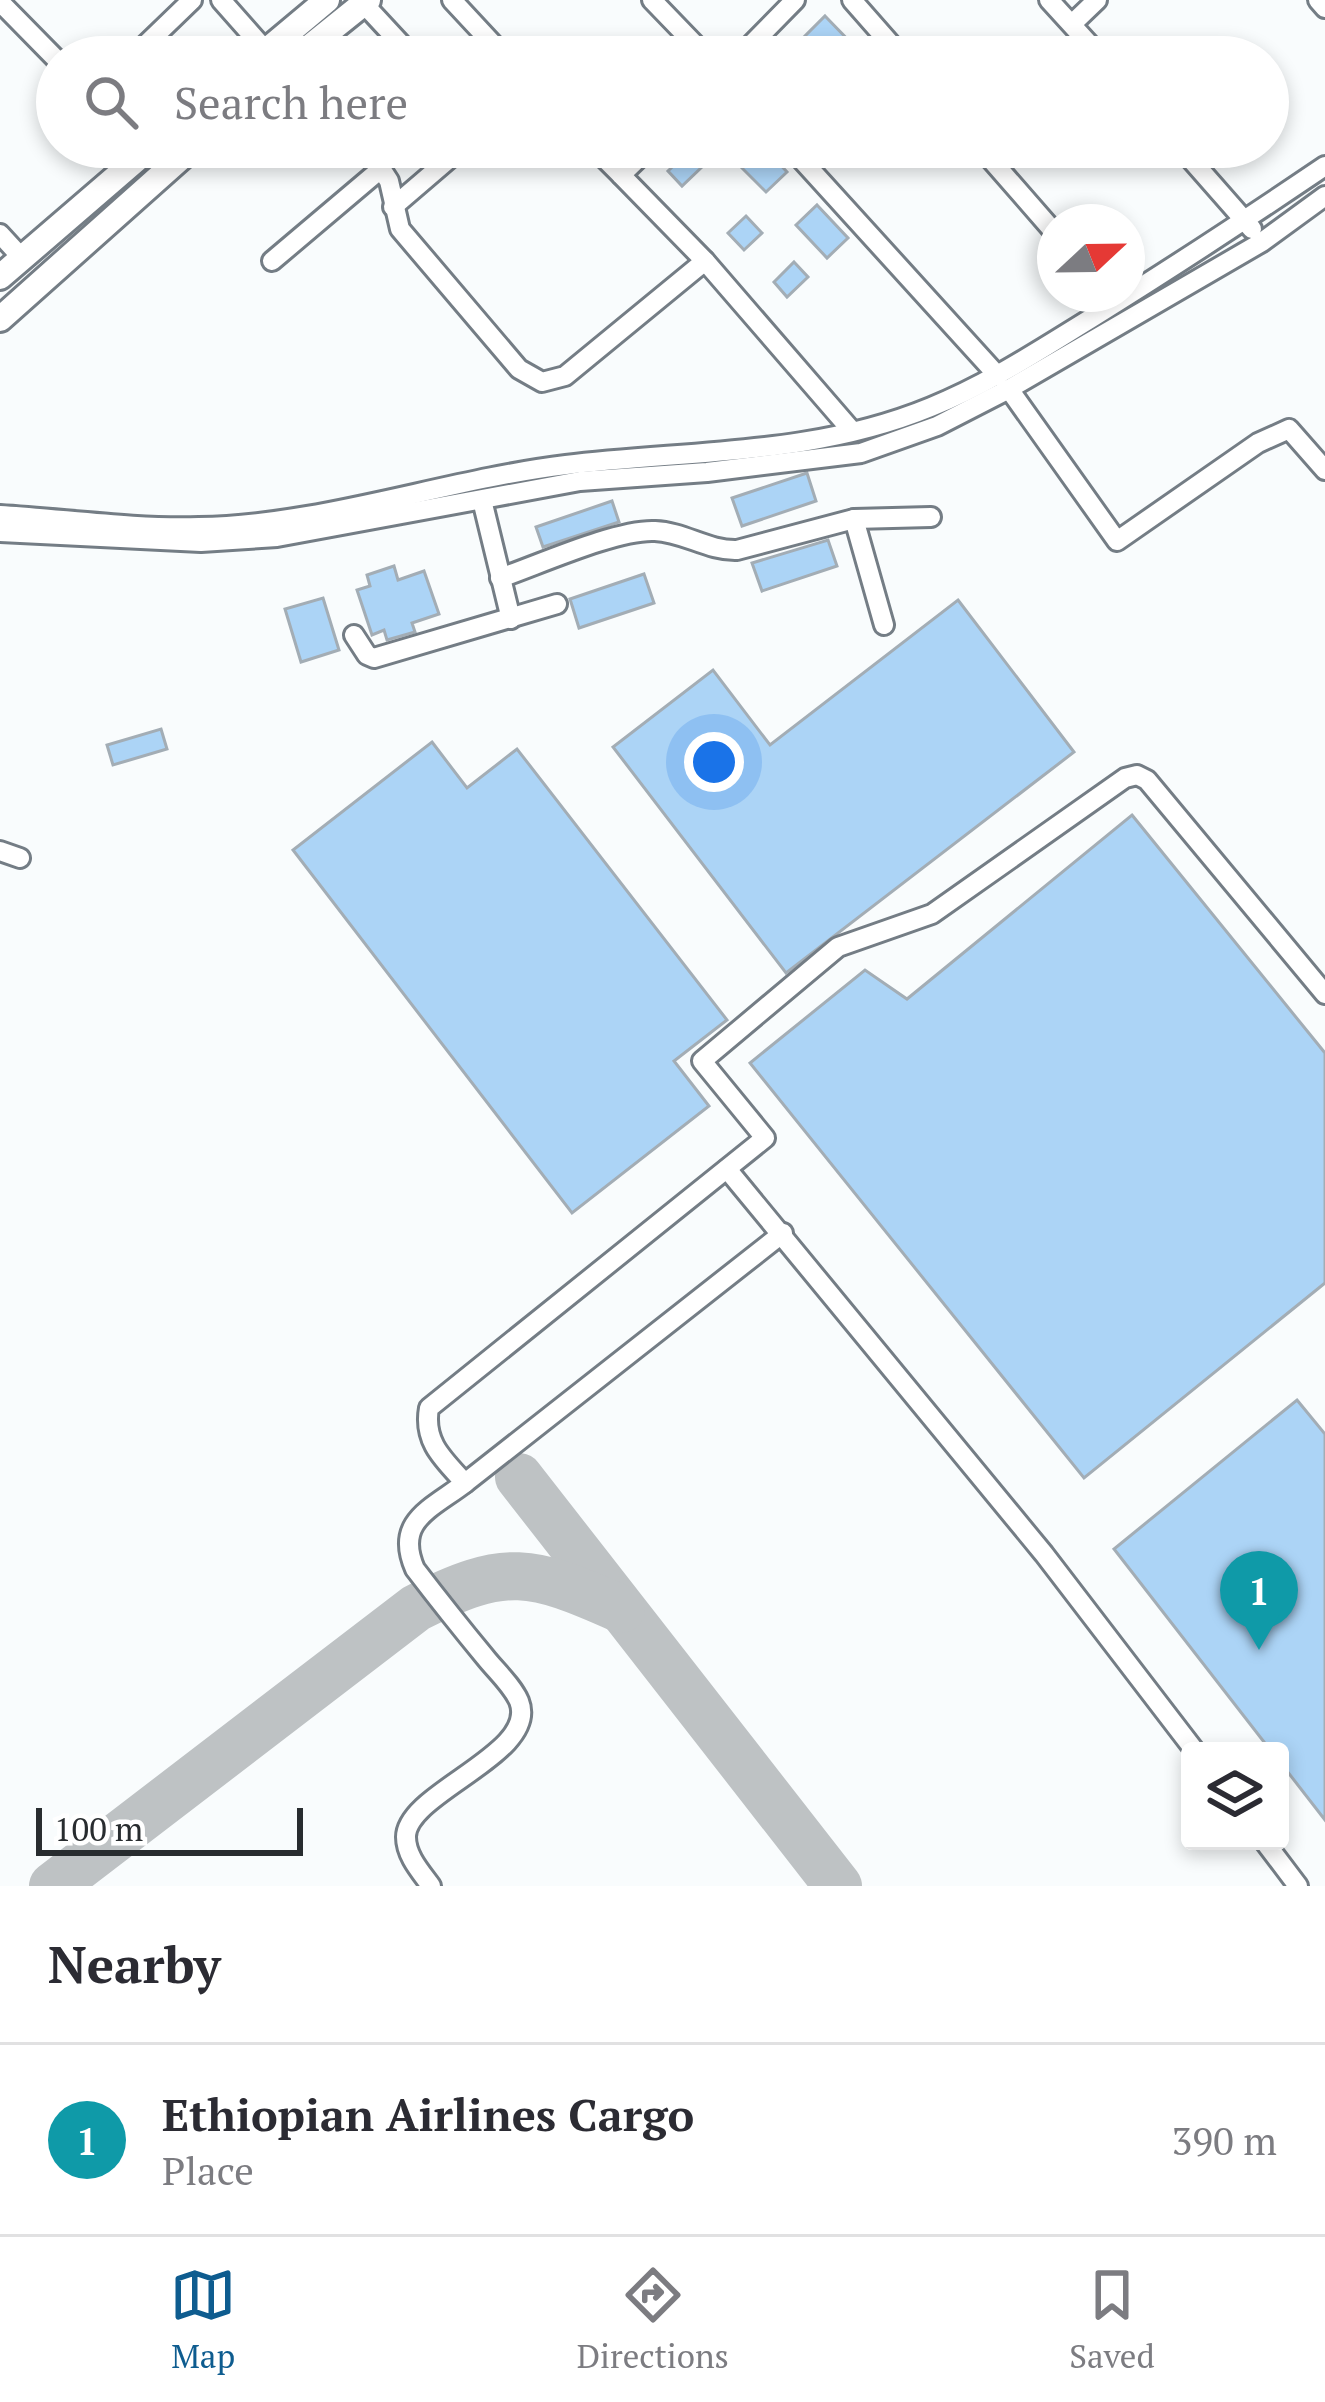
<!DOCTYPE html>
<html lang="en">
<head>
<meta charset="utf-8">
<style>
	:root { --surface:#fff; --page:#f7f7f7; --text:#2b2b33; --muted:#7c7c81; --line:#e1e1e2; --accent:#0e5c8f }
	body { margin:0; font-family:"PT Serif",serif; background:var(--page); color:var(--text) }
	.controls { position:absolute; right:36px; bottom:36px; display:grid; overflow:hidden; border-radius:12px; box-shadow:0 6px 18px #0003 }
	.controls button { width:108px; height:108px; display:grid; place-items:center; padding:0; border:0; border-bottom:3px solid var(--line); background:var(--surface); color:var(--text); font:60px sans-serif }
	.compass { position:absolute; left:1037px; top:204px; width:108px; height:108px; border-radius:50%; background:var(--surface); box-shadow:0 6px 18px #0003; rotate:68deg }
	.scale { position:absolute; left:36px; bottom:30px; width:267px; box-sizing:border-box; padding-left:12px; border:6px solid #282c2f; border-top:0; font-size:33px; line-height:42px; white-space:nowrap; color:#282c2f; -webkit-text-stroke:9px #fff; paint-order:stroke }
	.you { position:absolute; left:714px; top:762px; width:42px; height:42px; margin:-30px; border:9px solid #fff; border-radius:50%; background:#1a73e8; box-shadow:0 0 0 18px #1a73e833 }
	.badge { display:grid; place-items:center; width:78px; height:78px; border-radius:50%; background:var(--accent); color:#fff; font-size:39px; font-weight:700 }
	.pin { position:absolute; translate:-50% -99px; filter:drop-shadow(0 3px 6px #0008) }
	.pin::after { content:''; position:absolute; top:63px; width:42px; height:36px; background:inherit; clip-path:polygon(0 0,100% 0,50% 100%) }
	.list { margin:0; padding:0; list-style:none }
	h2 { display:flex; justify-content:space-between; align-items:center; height:156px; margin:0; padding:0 48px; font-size:51px }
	h2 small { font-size:39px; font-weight:400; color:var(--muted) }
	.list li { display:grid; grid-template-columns:78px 1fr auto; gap:36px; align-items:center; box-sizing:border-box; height:192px; padding:0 48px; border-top:3px solid var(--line) }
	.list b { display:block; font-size:45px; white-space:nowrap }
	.list p { margin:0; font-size:39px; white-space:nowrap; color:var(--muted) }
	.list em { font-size:39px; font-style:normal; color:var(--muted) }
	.icon { flex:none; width:66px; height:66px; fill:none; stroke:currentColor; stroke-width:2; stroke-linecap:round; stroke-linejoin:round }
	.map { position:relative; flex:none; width:1325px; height:1886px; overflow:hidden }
	.search { position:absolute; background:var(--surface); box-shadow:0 6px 18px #0003; left:36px; right:36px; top:36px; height:132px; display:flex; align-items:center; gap:30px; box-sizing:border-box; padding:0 42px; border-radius:66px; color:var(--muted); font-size:45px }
	.sheet { height:348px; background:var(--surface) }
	nav { display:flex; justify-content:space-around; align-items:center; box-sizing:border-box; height:168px; border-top:3px solid var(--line); background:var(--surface); font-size:33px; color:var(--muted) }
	nav a { display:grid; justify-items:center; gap:6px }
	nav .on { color:var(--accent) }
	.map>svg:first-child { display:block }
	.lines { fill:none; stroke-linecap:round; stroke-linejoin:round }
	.taxiway { stroke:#bec2c4; stroke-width:48 }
	.building { fill:#acd4f6; stroke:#a3adb5; stroke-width:3 }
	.minor-casing { stroke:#747d85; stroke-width:24 }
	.major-casing { stroke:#747d85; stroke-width:30 }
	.minor { stroke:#fff; stroke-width:18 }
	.major { stroke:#fff; stroke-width:24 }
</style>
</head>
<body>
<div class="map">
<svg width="1325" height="1886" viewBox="0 0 1325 1886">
	<rect width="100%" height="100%" fill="#f9fcfd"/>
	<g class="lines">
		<g class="taxiway">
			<path d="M519 1477 838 1886"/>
			<path d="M53 1886 416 1608C506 1562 531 1569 621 1609"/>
		</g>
	</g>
	<g class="building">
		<path d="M825 16 856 48 847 57H825L818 50 811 57H784Z"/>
		<path d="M721 147H764L787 172 766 192Z"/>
		<path d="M689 151 703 166 682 186 668 171Z"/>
		<path d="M817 205 848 238 827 258 796 225Z"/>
		<path d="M746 216 762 233 744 250 728 233Z"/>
		<path d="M794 262 808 277 787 297 774 282Z"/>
		<path d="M807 473 816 501 742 526 732 498Z"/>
		<path d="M612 501 619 522 543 547 536 527Z"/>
		<path d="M828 540 837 566 762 591 752 563Z"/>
		<path d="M394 566 398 580 424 571 439 614 412 623 415 632 387 640 384 630 372 635 357 590 370 586 367 575Z"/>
		<path d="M644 574 654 603 579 628 570 599Z"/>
		<path d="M323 598 339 650 301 662 285 609Z"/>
		<path d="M958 600 1074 752 786 973 613 747 713 670 770 745Z"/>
		<path d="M161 729 167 749 113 765 107 745Z"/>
		<path d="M432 742 467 788 517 749 727 1020 674 1061 709 1106 572 1213 293 850Z"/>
		<path d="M1132 815 1325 1053V1283L1084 1478 750 1063 865 970 907 999Z"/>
		<path d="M1297 1400 1325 1434V1820L1280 1762V1751H1271L1114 1549Z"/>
	</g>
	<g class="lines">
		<defs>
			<g id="minor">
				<path d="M221 0 266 51"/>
				<path d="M452 0 505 57"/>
				<path d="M652 0 707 57"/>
				<path d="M852 0 902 57"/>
				<path d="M1049 0 1101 57"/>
				<path d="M1318 0 1325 8"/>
				<path d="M0 2 57 60"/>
				<path d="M363 3 413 57"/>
				<path d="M1072 24 1097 0"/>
				<path d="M133 57 192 0"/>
				<path d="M739 57 795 0"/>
				<path d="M367 147 389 181 400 229 519 369 542 382 565 376 705 261"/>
				<path d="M593 147 621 175"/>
				<path d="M650 147 621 175 705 261 852 431"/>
				<path d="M790 147 998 376"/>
				<path d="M980 147 1055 233"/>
				<path d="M1180 147 1252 229"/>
				<path d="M393 207 463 147"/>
				<path d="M0 234 22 258"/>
				<path d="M272 261 382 168"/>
				<path d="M1009 389 1117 541 1258 443 1289 429 1325 470"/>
				<path d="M482 500 511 619"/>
				<path d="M0 515C66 519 133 529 199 527 323 525 443 480 566 465 690 450 812 456 931 407 988 384 1038 351 1090 319 1169 270 1248 218 1325 166"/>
				<path d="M854 519 884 625"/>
				<path d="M0 532 201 542 277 537 580 481 707 472 861 453 937 426 1009 389 1262 242 1325 196"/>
				<path d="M500 578C538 565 617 529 655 531 684 532 708 551 737 550L854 519 931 517"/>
				<path d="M354 635 367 655 374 658 557 604"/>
				<path d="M0 851 20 858"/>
				<path d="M727 1169 1044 1554 1195 1751"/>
				<path d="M465 1483 783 1233"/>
				<path d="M1264 1841 1298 1886"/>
				<path d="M431 1886C421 1872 406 1856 406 1837 406 1792 540 1754 519 1701 512 1685 496 1671 485 1657 461 1628 438 1599 415 1569 394 1521 431 1509 465 1483 443 1459 423 1442 429 1408L765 1138 702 1061 838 947 932 914 1125 778 1137 775 1147 780 1325 994"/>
			</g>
			<g id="major">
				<path d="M259 57 327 0"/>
				<path d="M297 57 368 0"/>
				<path d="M0 277 151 147"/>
				<path d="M0 319 193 147"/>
			</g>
		</defs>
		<use href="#minor" class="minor-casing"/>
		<use href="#major" class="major-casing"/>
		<use href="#minor" class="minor"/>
		<use href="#major" class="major"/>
	</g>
</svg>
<div class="controls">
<button><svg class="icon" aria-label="layers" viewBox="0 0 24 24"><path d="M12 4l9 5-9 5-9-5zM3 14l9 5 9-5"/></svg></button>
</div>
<svg class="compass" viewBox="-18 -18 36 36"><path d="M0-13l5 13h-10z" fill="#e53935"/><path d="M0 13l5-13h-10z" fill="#7c7c81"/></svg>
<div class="scale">100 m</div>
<div class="you"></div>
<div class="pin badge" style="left:1259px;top:1650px;background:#0f9aa8">1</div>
<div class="search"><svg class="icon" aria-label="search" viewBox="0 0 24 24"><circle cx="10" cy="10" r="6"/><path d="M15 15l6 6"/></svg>Search here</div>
</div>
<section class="sheet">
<h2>Nearby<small></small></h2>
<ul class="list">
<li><span class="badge" style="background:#0f9aa8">1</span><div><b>Ethiopian Airlines Cargo</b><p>Place</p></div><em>390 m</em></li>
</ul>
</section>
<nav>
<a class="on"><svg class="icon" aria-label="map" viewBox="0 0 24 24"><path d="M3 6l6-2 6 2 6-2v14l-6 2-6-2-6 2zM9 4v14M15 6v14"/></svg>Map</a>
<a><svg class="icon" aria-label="directions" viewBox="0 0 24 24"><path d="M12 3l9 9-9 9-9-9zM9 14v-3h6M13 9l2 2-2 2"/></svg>Directions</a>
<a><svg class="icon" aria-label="saved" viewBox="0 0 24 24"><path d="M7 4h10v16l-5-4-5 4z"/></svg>Saved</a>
</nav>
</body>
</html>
